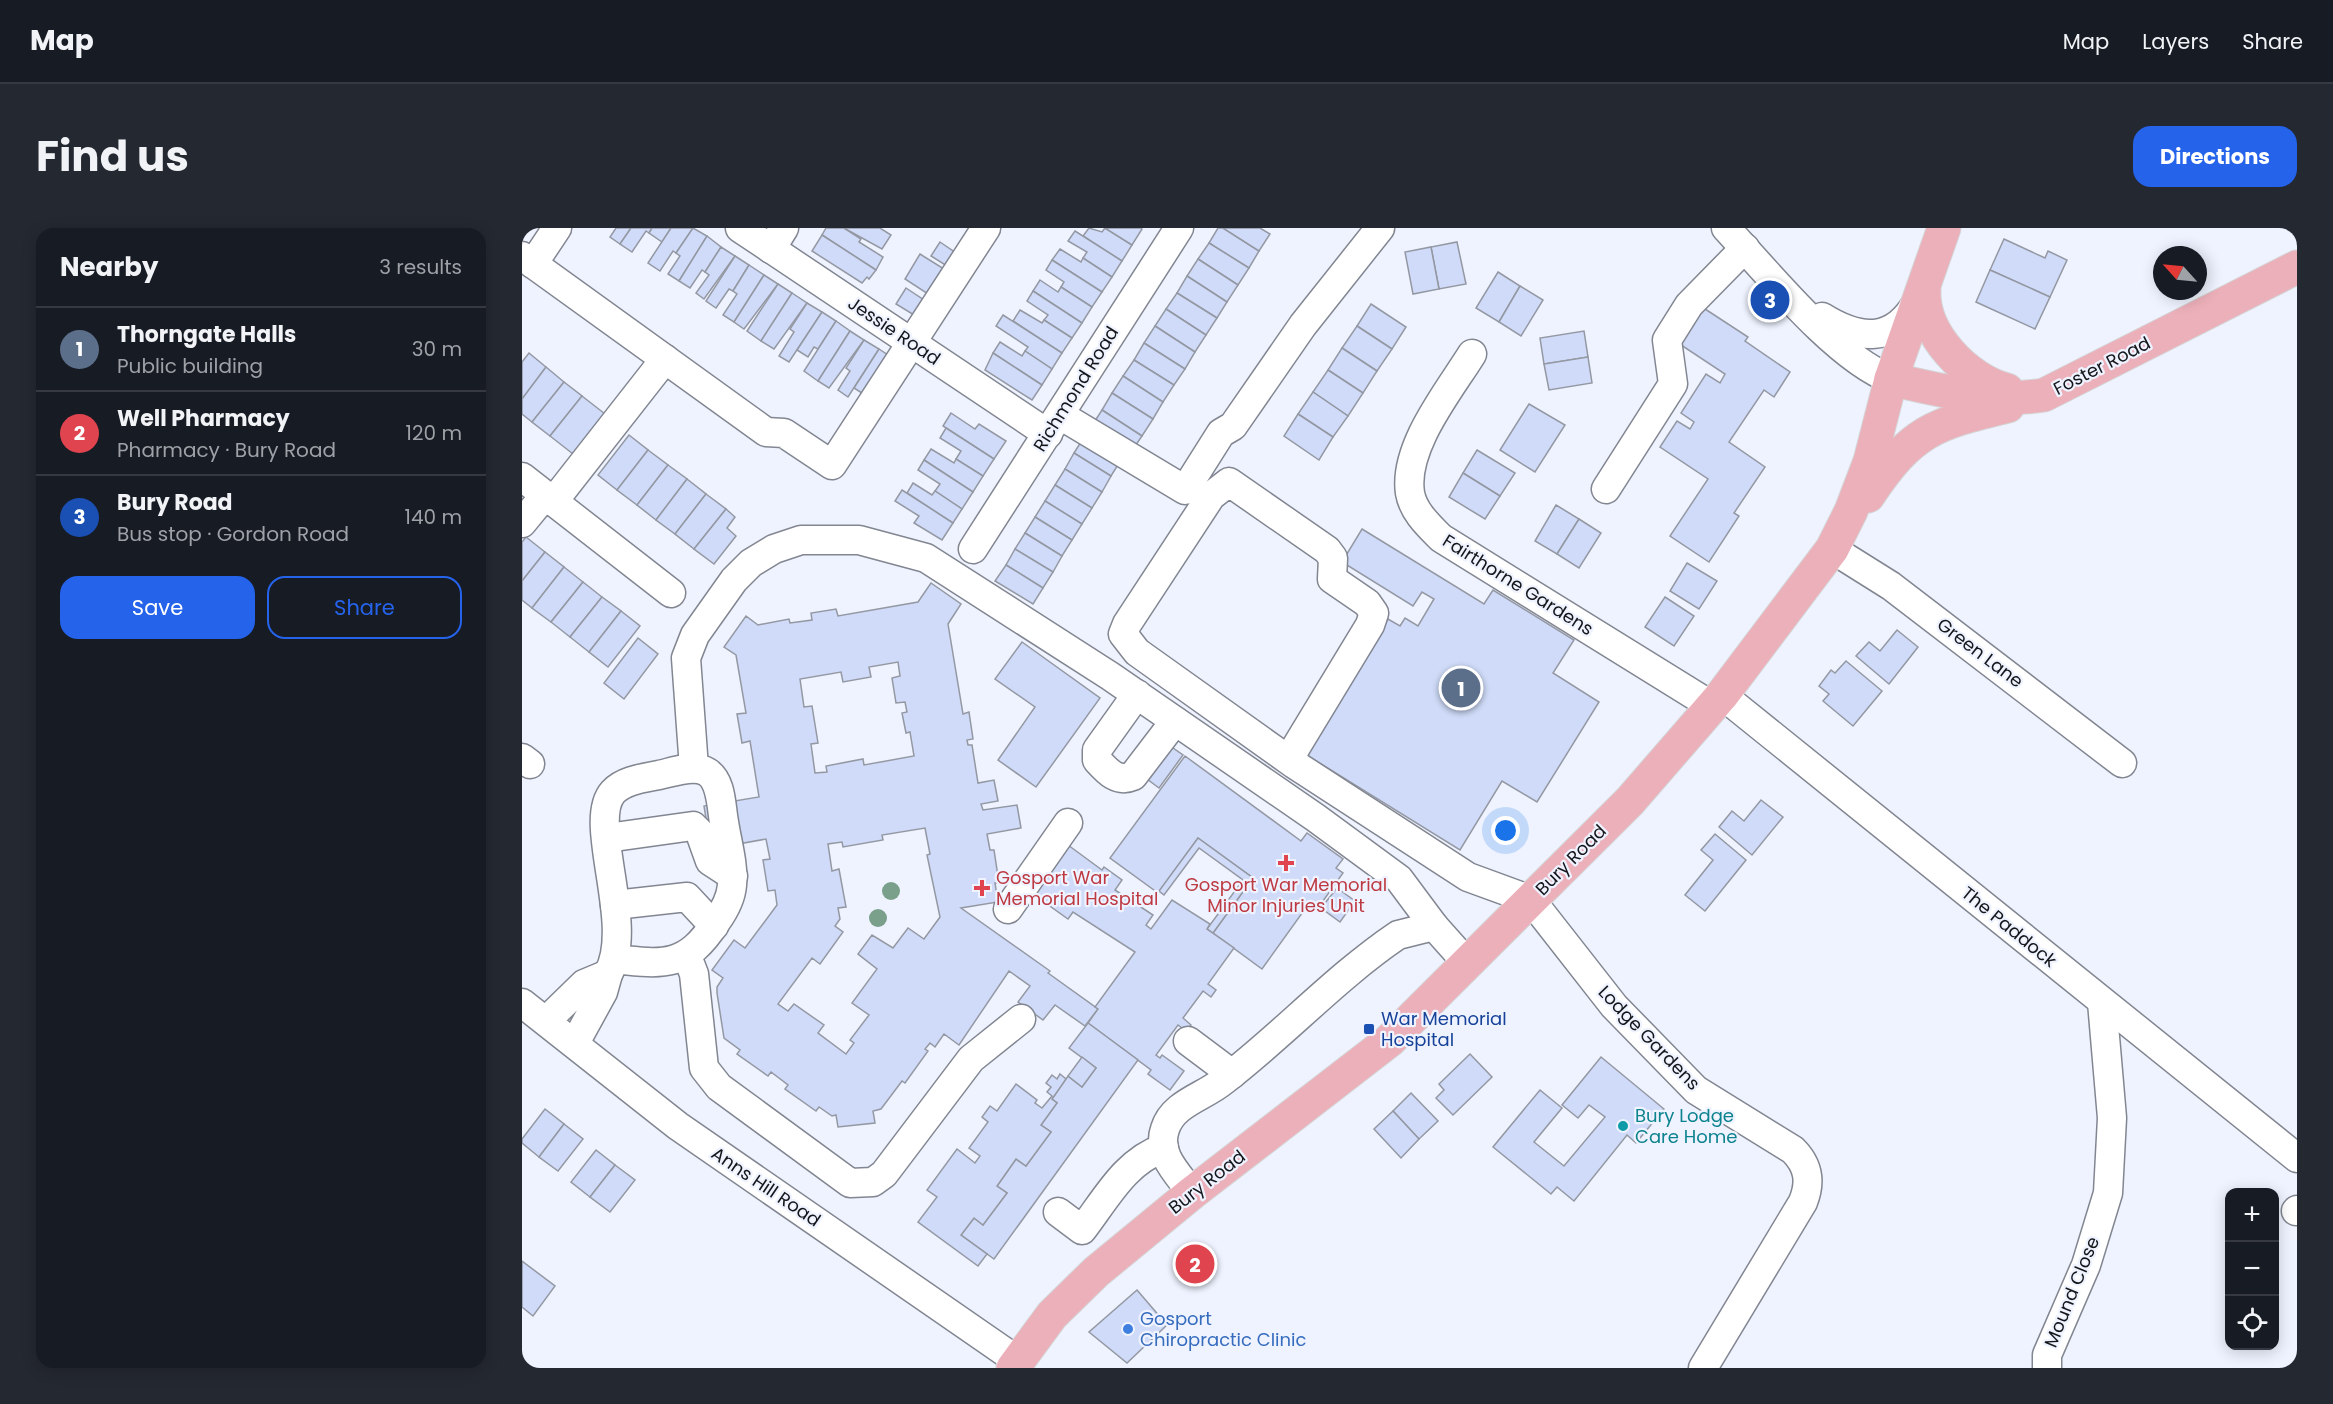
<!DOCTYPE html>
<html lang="en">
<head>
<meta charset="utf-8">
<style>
	:root { --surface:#171b24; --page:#242831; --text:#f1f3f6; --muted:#9ea1a6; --line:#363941; --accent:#2563eb }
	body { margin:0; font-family:Poppins,sans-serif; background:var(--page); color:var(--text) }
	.controls { position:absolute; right:18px; bottom:18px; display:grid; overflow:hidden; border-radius:12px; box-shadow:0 3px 15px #0003 }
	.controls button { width:54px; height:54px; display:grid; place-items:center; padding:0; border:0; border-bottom:2px solid var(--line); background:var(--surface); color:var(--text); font:30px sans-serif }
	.compass { position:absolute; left:1631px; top:18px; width:54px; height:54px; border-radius:50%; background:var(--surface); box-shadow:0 3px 15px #0003; rotate:297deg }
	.you { position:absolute; left:984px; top:603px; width:21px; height:21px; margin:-15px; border:4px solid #fff; border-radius:50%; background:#1a73e8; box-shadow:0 0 0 9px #1a73e833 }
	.badge { display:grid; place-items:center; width:39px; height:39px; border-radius:50%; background:var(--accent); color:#fff; font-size:20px; font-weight:700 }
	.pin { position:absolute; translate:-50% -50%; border:3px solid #fff; box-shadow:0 2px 6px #0006 }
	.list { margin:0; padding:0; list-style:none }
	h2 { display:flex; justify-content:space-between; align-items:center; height:78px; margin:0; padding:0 24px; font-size:26px }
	h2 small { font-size:20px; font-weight:400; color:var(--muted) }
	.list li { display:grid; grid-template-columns:39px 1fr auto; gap:18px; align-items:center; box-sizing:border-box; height:84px; padding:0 24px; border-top:2px solid var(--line) }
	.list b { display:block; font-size:22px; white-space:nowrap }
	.list p { margin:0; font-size:20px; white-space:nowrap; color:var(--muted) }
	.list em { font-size:20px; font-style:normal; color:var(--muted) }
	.actions { display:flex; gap:12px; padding:18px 24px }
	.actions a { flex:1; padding:14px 0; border:2px solid var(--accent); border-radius:18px; text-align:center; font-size:21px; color:var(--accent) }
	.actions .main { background:var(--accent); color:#fff }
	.icon { flex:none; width:33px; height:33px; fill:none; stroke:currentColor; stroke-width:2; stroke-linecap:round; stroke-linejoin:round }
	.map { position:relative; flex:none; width:1775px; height:1140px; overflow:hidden; border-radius:18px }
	header { display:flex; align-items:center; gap:36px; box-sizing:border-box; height:84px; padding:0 30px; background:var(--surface); border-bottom:2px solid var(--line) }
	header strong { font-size:28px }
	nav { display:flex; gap:33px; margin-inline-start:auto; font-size:21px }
	.intro { display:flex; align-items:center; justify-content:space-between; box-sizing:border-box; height:144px; padding:0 36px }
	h1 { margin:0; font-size:42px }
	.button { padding:15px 27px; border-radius:18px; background:var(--accent); color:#fff; font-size:21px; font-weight:700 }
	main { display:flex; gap:36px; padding:0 36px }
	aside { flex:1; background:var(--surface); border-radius:18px; box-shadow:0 3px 15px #0003 }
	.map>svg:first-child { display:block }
	.building { fill:#cfdbf8; stroke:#9498a3; stroke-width:1.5; fill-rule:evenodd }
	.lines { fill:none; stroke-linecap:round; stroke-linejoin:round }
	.minor-casing { stroke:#828691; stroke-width:31 }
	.major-casing { stroke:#d5d5d6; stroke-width:35 }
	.minor { stroke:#fff; stroke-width:28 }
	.major { stroke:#ecb0ba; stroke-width:33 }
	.tree { fill:#7a9f8a }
	.health-dot { fill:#e0444e; stroke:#eef3ff; stroke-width:2 }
	.transit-dot { fill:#1a4fb4; stroke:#eef3ff; stroke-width:2 }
	.culture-dot { fill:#0f9aa8; stroke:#eef3ff; stroke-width:2 }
	.shop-dot { fill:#3f7fe0; stroke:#eef3ff; stroke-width:2 }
	.labels { text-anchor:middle; stroke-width:4.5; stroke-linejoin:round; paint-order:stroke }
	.street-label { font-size:18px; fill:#14161a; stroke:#eef3ff }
	.health-label { font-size:18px; fill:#be3a42; stroke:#eef3ff; text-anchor:start }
	.transit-label { font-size:18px; fill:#164399; stroke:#eef3ff; text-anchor:start }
	.culture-label { font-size:18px; fill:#0d838f; stroke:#eef3ff; text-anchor:start }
	.shop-label { font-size:18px; fill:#366cbe; stroke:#eef3ff; text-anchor:start }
</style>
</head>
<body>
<header>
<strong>Map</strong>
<nav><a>Map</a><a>Layers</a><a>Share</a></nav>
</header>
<div class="intro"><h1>Find us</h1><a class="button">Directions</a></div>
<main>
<aside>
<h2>Nearby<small>3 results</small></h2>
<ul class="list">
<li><span class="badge" style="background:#5c6f8a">1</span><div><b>Thorngate Halls</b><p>Public building</p></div><em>30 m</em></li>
<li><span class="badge" style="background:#e0444e">2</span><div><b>Well Pharmacy</b><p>Pharmacy · Bury Road</p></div><em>120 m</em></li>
<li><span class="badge" style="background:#1a4fb4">3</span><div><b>Bury Road</b><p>Bus stop · Gordon Road</p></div><em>140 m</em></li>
</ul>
<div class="actions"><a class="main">Save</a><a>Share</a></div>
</aside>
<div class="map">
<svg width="1775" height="1140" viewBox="0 0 1775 1140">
	<rect width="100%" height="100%" fill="#eef3ff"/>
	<g class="building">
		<path d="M94 0H109L98 16 88 9Z"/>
		<path d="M109 0H130L127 5 124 3 110 24 98 16Z"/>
		<path d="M130 0H149L140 14 127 5Z"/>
		<path d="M149 0H171L154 25 151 23 138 43 126 35Z"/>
		<path d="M171 0 185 8 157 53 146 46 158 28 154 25Z"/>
		<path d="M304 0H322L339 11 337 14 361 29 354 42 300 7Z"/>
		<path d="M322 0H358L369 7 360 21Z"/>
		<path d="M567 0 580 4 583 0 610 17 600 33 561 8Z"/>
		<path d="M583 0H619L620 1 610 17Z"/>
		<path d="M696 0H701L737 23 727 40 687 15Z"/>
		<path d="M701 0H738L748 6 737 23Z"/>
		<path d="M553 3 600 33 590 49 561 30 565 24 546 13Z"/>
		<path d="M300 7 354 42 347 51 345 49 340 55 290 23Z"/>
		<path d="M185 8 199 19 183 44 180 42 168 60 157 53Z"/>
		<path d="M1482 11 1523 30 1526 23 1545 32 1528 69 1468 42Z"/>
		<path d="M418 14 434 25 425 38 409 28Z"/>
		<path d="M935 14 944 56 917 61 909 19Z"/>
		<path d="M687 15 727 40 716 57 676 31Z"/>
		<path d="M199 19 213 28 182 71 174 65 187 47 183 44Z"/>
		<path d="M909 19 917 61 891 66 883 24Z"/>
		<path d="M538 21 559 34 561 30 590 49 580 64 530 32Z"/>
		<path d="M398 26 422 41 406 66 383 51Z"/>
		<path d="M213 28 227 37 211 63 207 61 194 80 184 73Z"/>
		<path d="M676 31 716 57 705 74 665 48Z"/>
		<path d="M530 32 580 64 570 79 539 59 542 54 524 42Z"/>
		<path d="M227 37 242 47 212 94 201 87 215 66 211 63Z"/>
		<path d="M1468 42 1528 69 1513 101 1454 74Z"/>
		<path d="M976 44 998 58 977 94 954 80Z"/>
		<path d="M242 47 256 56 222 101 212 94Z"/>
		<path d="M665 48 705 74 695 90 655 65Z"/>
		<path d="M518 52 536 64 539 59 570 79 560 95 511 63Z"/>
		<path d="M256 56 270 65 239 113 225 103Z"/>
		<path d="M998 58 1021 72 999 108 977 94Z"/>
		<path d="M384 60 402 72 392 87 374 76Z"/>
		<path d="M511 63 560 95 550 110 522 92 526 87 505 73Z"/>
		<path d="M270 65 285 75 252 121 239 113Z"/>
		<path d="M655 65 695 90 684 107 644 81Z"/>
		<path d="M285 75 300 84 267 134 257 128 272 104 268 101Z"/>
		<path d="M849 76 884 99 870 121 835 98Z"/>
		<path d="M1180 79 1226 109 1223 113 1268 144 1252 169 1242 162 1207 214 1243 239 1212 285 1217 288 1187 334 1148 308 1186 251 1138 219 1155 193 1168 201 1172 194 1159 185 1184 146 1198 155 1203 146 1156 115Z"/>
		<path d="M644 81 684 107 673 124 633 98Z"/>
		<path d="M498 82 520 95 522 92 550 110 540 125 491 93Z"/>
		<path d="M300 84 314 93 296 121 292 119 286 129 275 122Z"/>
		<path d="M481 87 540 125 530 141 503 123 506 119 474 98Z"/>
		<path d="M314 93 328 103 296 153 282 143Z"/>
		<path d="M633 98 673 124 663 141 622 115Z"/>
		<path d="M835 98 870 121 855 143 820 120Z"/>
		<path d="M328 103 342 112 307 160 296 153Z"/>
		<path d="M1062 103 1066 129 1022 136 1018 110Z"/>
		<path d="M342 112 357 121 326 169 316 162 328 143 324 140Z"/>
		<path d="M478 114 500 128 503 123 530 141 520 157 471 125Z"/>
		<path d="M622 115 663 141 652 157 612 132Z"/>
		<path d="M820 120 855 143 841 165 806 142Z"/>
		<path d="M357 121 372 131 343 167 332 160Z"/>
		<path d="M7 125 24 139 0 171V134Z"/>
		<path d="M471 125 520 157 510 172 463 142Z"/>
		<path d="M1066 129 1070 155 1027 162 1022 136Z"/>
		<path d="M612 132 652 157 641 174 601 148Z"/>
		<path d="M24 139 42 154 10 194 0 186V171Z"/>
		<path d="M806 142 841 165 826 188 791 164Z"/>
		<path d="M601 148 641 174 631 191 590 165Z"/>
		<path d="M42 154 60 168 28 208 10 194Z"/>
		<path d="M791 164 826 188 811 209 776 186Z"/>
		<path d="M590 165 631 191 620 208 580 182Z"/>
		<path d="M60 168 92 193 60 233 28 208Z"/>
		<path d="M1007 176 1043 197 1013 244 978 222Z"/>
		<path d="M580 182 620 208 609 224 569 199Z"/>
		<path d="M429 185 453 201 457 196 484 213 472 231 421 198Z"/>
		<path d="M776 186 811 209 797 232 762 208Z"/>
		<path d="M424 200 472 231 461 248 434 231 439 223 418 210Z"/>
		<path d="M107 207 126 222 95 262 76 247Z"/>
		<path d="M562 209 599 232 589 248 552 225Z"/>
		<path d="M409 221 432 235 434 231 461 248 451 264 402 232Z"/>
		<path d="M126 222 146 237 115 277 95 262Z"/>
		<path d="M955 222 993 245 978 268 941 245Z"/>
		<path d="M552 225 589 248 580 264 543 241Z"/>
		<path d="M402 232 451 264 440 281 413 263 418 256 396 242Z"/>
		<path d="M146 237 165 251 134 292 115 277Z"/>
		<path d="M543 241 580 264 570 280 533 257Z"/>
		<path d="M941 245 978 268 963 291 927 269Z"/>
		<path d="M165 251 184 266 153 306 134 292Z"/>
		<path d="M391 255 410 267 413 263 440 281 431 295 385 265Z"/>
		<path d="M533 257 570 280 560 296 523 273Z"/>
		<path d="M380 262 431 295 420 312 392 295 397 288 373 273Z"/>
		<path d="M184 266 204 281 172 321 153 306Z"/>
		<path d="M523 273 560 296 550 312 513 289Z"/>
		<path d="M1034 277 1057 291 1035 326 1013 313Z"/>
		<path d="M204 281 213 289 205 300 214 308 192 336 172 321Z"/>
		<path d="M513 289 550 312 540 328 503 305Z"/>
		<path d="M1057 291 1079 305 1057 340 1035 326Z"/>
		<path d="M840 301 962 376 971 362 1052 412 1031 445 1077 474 1015 574 980 553 938 622 783 526 866 391 878 398 883 390 896 398 912 371 900 364 891 378 820 334Z"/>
		<path d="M503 305 540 328 531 344 493 321Z"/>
		<path d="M4 309 23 324 0 353V314Z"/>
		<path d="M493 321 531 344 521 360 484 337Z"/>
		<path d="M23 324 42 339 10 380 0 372V353Z"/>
		<path d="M1165 335 1195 353 1177 381 1148 363Z"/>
		<path d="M484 337 521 360 511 376 473 353Z"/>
		<path d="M42 339 61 354 29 394 10 380Z"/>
		<path d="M61 354 80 369 48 409 29 394Z"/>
		<path d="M409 355 439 376 426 396 441 486 447 484 451 511 445 512 446 517H450L456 555 472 552 476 573 459 576 461 582 495 577 499 600 465 606 468 622H472L477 655H473L476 674 439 680 528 743 526 745 576 781 563 798 533 777 521 792 496 774 508 758 487 743 437 817 422 806 413 819 408 815 403 821 406 823 383 855 380 853 359 881 351 883 353 895 316 899 314 887 310 888 297 879 294 883 263 861 266 857 249 844 246 848 215 826 218 822 202 810 195 765V759L201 750 190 742 212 712 223 720 255 677 253 662 246 663 241 632 248 631 244 611 189 621 182 578 237 569 228 513 220 515 215 486 224 485 214 427 202 419 224 388 236 397 267 391 268 395 290 392 289 385 314 381 316 388 396 374ZM376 434 378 448 370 450 374 475 383 474 385 484 380 485 384 505 388 504 392 528 342 537 341 531 304 538 305 544 293 545 289 516 296 515 290 478 282 479 278 451 319 444 321 454 349 449 347 439ZM403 600 408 626 405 627 418 689 402 711 386 700 371 720 350 707 336 726 355 741 330 775 347 787 328 812 332 815 324 826 296 805 302 797 272 776 266 783 256 776 290 730 298 736 321 704 313 698 318 691 316 680 324 679 317 641 310 643 306 616 320 614 321 619 361 612 360 607Z"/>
		<path d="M80 369 99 383 67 424 48 409Z"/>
		<path d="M1143 369 1172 388 1152 418 1123 399Z"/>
		<path d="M99 383 118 398 86 439 67 424Z"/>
		<path d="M1375 402 1396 419 1367 456 1334 428 1347 414 1358 423Z"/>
		<path d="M116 410 136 426 102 471 82 455Z"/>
		<path d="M500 414 578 470 514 559 476 532 513 479 473 451Z"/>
		<path d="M1324 433 1360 463 1331 498 1301 473 1307 466 1297 458 1309 442 1313 445Z"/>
		<path d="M628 504 661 527 637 560 605 536Z"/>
		<path d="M663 528 779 613 785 605 821 631 814 640 821 645 796 680 788 674 740 741 691 705 731 650 676 610 636 665 588 630Z"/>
		<path d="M1239 572 1261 589 1230 627 1197 599 1210 583 1222 593Z"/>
		<path d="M1193 606 1224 632 1183 683 1163 667 1191 632 1179 622Z"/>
		<path d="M676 610 731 650 691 705 685 701 721 652 677 620 642 667 637 663Z"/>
		<path d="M546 617 580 642 582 639 600 652 593 662 631 687 624 697 629 701 650 672 688 696 685 701 712 720 686 756 694 762 689 769 681 763 661 790 669 797 664 803 656 797 634 827 638 830 640 827 662 843 648 862 626 846 629 842 566 795 576 781 573 779 613 724 551 684 546 691 511 666Z"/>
		<path d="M815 660 833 673 818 694 799 680Z"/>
		<path d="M566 795 616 832 472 1031 439 1007 452 990 461 997 485 965 475 958 494 931 504 938 529 904 519 897 535 875 530 871 546 848 560 859 574 840 547 820Z"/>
		<path d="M948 826 970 849 931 887 914 870 922 862 917 856Z"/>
		<path d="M560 829 574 840 560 859 546 848Z"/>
		<path d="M1079 829 1142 881 1114 915 1105 907 1052 973 1035 959 1029 966 971 919 1018 862 1040 880 1012 914 1042 938 1083 889 1067 877 1056 890 1040 877Z"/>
		<path d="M538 846 544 851 530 871 535 875 519 897 529 904 504 938 494 931 475 958 485 965 461 997 452 990 439 1007 465 1026 456 1038 396 994 415 969 405 962 435 921 453 935 458 928 447 920 466 894 460 889 468 878 475 883 494 856 515 872 513 875 520 880 530 868 525 864 529 859 524 855 530 847 535 851Z"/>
		<path d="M889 865 916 893 897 911 871 883Z"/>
		<path d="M23 881 42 896 17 929 0 915V911Z"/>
		<path d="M871 883 897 911 879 930 852 901Z"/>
		<path d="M42 896 61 911 36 943 17 929Z"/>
		<path d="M74 922 93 937 68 969 49 954Z"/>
		<path d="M93 937 113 952 88 984 68 969Z"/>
		<path d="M0 1033 33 1058 11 1088 0 1079Z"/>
		<path d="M615 1062 645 1097 605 1135 567 1104Z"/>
	</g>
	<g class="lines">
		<defs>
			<g id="minor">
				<path d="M218 0 526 206"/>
				<path d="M1204 0C1245 44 1315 131 1369 151"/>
				<path d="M249 21 262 0"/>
				<path d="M0 28 244 204 262 205 310 237 464 0"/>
				<path d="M11 36 35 0"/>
				<path d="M1300 89C1337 112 1371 116 1395 74"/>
				<path d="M950 126C927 163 881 219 888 265 891 283 906 297 919 310L1190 478"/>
				<path d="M538 187 663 262 699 205 711 198 781 97 858 0"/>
				<path d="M0 249 149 365"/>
				<path d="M1084 261 1151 156 1145 112 1167 77 1223 20"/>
				<path d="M31 274 143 131"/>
				<path d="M0 295 23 267"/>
				<path d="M451 321 657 0"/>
				<path d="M1310 321 1369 358 1600 535"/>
				<path d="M615 466 575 522V532C585 543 595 555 611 548L653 493"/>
				<path d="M1200 467 1775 930"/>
				<path d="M0 530 8 536"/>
				<path d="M772 536 769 529 774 519 848 397 852 385 845 375 810 351 811 330 805 322 707 254 689 268 605 396 601 406 615 424 772 536 946 649 1009 672 1092 778 1174 862 1271 922C1287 938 1289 954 1281 974L1181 1140"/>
				<path d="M172 540 164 430 173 407 212 352 229 335 252 321 279 312H337L404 330 588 448 794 590 877 651 912 698"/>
				<path d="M85 610 171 598 178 605 188 633 211 648"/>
				<path d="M93 677 165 669 192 698"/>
				<path d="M486 681 546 595"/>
				<path d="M165 728 172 746 182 840 197 859 328 955 351 954 362 946 449 831 499 791"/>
				<path d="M86 746C114 697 64 594 91 564 102 552 122 550 137 547 151 544 172 536 185 544 200 553 199 579 202 594 205 614 212 637 210 657 209 671 202 683 194 694 165 739 143 737 93 731"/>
				<path d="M0 775 156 898 496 1133"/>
				<path d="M24 793 62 756 86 746 81 764 53 815"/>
				<path d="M666 813 710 846"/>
				<path d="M670 965C656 946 634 926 643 901 651 875 682 869 701 853 760 808 815 748 876 707L912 698 945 735"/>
				<path d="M1774 983 1775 982"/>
				<path d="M536 984 560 1002C584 971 603 933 642 920"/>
				<path d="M1525 1140V1127L1564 1037 1586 965 1590 890 1580 774"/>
			</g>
			<g id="major">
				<path d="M1402 62C1400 106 1445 152 1485 162"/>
				<path d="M1369 151C1418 163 1472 175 1522 167L1775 39"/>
				<path d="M1346 268C1390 202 1412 196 1486 178"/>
				<path d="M491 1140 530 1087 574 1044 670 965 867 813 1108 573 1200 467 1310 321 1329 283 1348 233 1369 151 1422 0"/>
			</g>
		</defs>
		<use href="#minor" class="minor-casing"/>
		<use href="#major" class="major-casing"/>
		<use href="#minor" class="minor"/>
		<use href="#major" class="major"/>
	</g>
	<g class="tree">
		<circle cx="369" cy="663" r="9"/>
		<circle cx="356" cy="690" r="9"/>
	</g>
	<g class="health-dot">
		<path d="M761 626h6v6h6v6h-6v6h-6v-6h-6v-6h6z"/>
		<path d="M457 651h6v6h6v6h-6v6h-6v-6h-6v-6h6z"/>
	</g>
	<rect class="transit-dot" x="841" y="795" width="12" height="12" rx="3"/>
	<circle class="culture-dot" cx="1101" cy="898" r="6"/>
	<circle class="shop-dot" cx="606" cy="1101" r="6"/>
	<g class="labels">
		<g class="street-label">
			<text transform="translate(372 103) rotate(34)" y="6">Jessie Road</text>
			<text transform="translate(1580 138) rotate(-27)" y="6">Foster Road</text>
			<text transform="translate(554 161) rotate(-58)" y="6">Richmond Road</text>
			<text transform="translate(996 357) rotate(32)" y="6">Fairthorne Gardens</text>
			<text transform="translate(1458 425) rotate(37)" y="6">Green Lane</text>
			<text transform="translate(1049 632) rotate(-45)" y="6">Bury Road</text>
			<text transform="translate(1487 699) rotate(39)" y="6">The Paddock</text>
			<text transform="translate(1127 810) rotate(46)" y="6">Lodge Gardens</text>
			<text transform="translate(685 954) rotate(-38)" y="6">Bury Road</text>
			<text transform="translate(244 959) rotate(34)" y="6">Anns Hill Road</text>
			<text transform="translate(1550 1064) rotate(-68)" y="6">Mound Close</text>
		</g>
		<g class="health-label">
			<text x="474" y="656">Gosport War<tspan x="474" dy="21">Memorial Hospital</tspan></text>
			<text x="764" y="663" text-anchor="middle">Gosport War Memorial<tspan x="764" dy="21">Minor Injuries Unit</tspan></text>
		</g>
		<g class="transit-label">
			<text x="859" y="797">War Memorial<tspan x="859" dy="21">Hospital</tspan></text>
		</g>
		<g class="culture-label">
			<text x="1113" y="894">Bury Lodge<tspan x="1113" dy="21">Care Home</tspan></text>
		</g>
		<g class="shop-label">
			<text x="618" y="1097">Gosport<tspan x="618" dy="21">Chiropractic Clinic</tspan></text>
		</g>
	</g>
</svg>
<div class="controls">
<button>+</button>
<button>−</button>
<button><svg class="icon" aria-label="locate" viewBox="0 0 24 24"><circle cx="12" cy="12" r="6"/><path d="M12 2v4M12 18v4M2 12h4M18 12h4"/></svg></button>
</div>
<svg class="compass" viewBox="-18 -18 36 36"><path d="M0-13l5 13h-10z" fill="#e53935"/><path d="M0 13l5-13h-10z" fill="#9ea1a6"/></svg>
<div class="you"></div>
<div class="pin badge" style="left:939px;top:460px;background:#5c6f8a">1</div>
<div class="pin badge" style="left:673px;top:1036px;background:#e0444e">2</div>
<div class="pin badge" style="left:1248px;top:72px;background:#1a4fb4">3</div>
</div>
</main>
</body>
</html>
